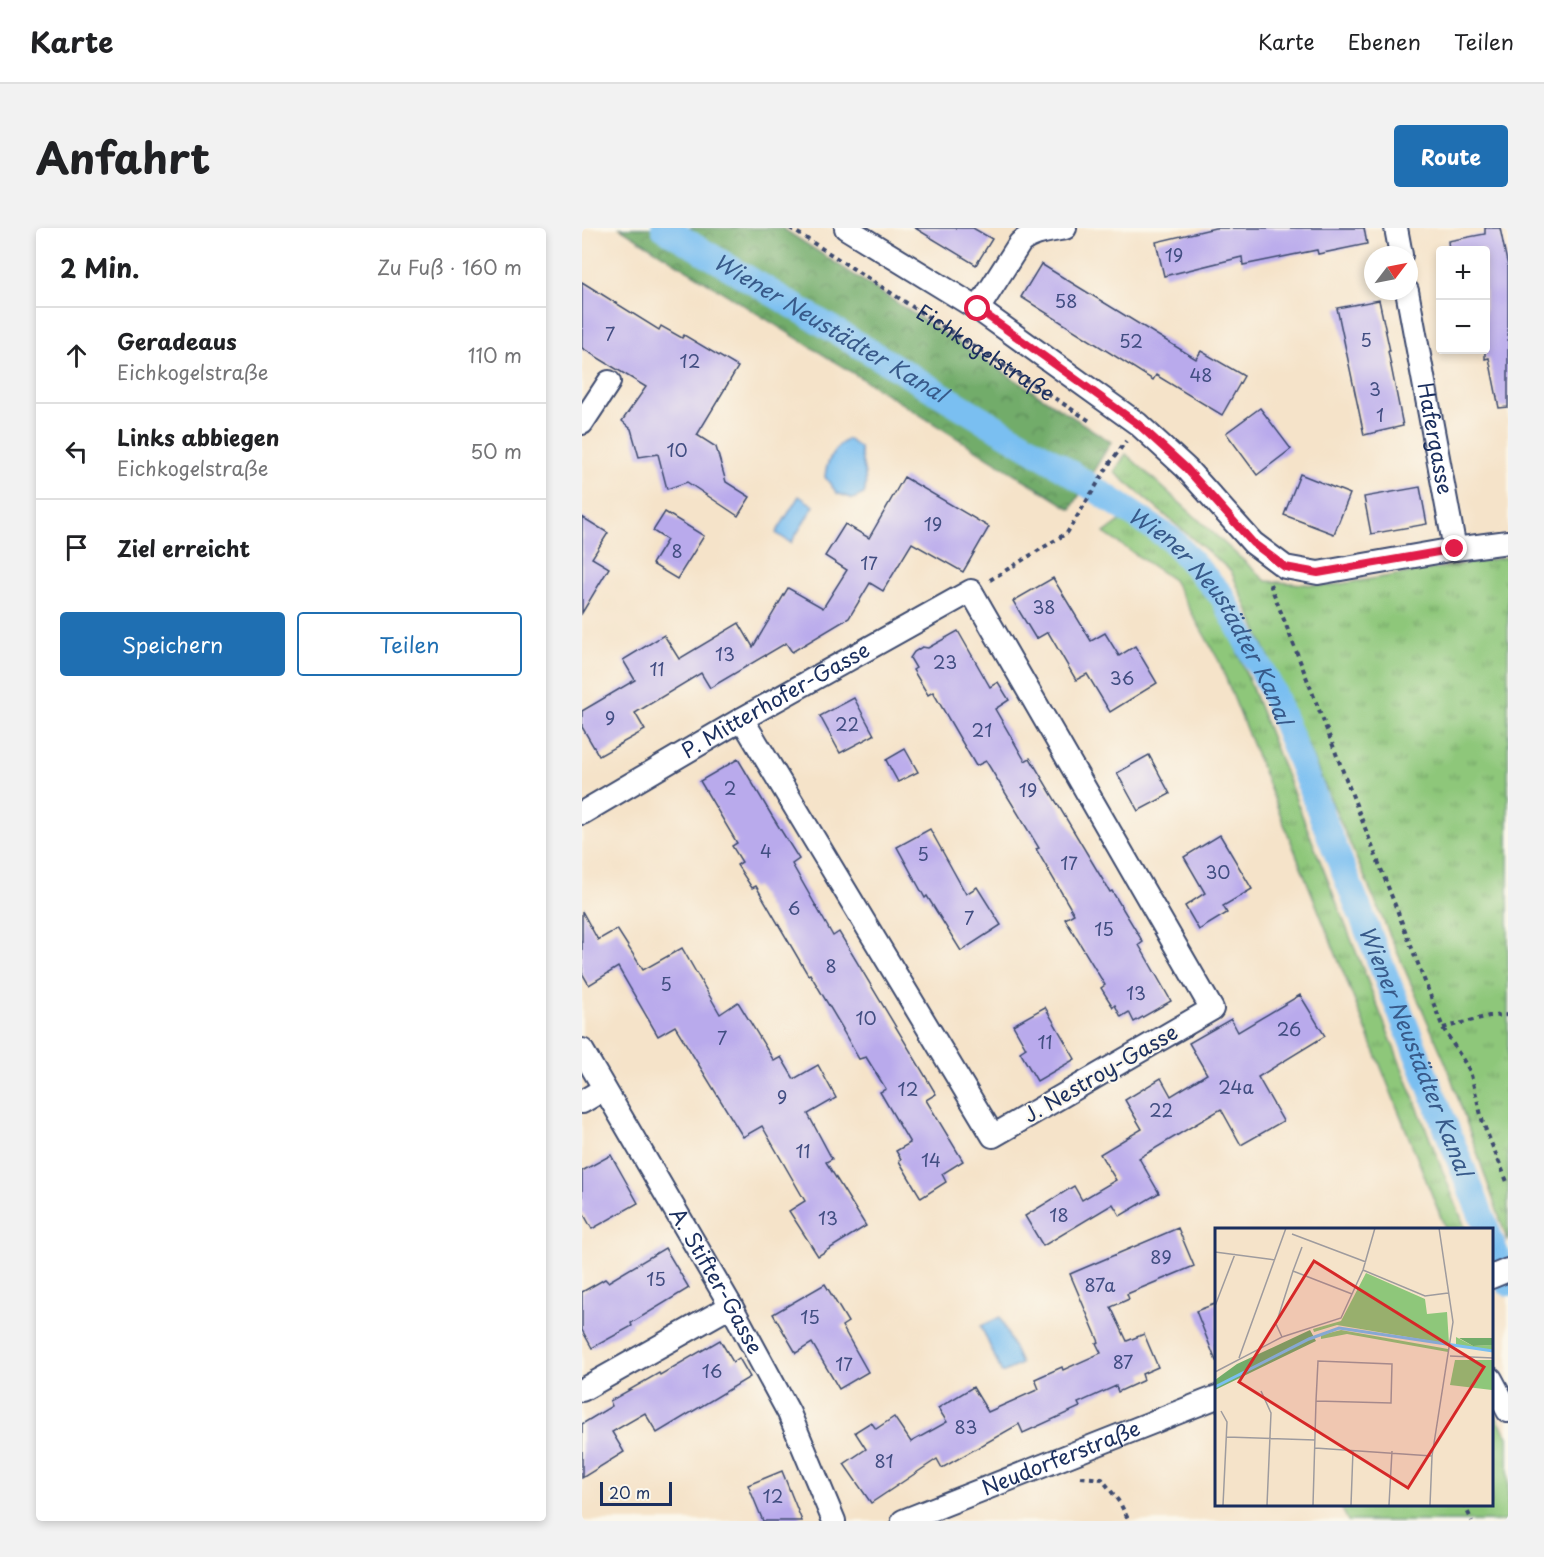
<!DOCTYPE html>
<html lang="de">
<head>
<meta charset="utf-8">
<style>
	body { margin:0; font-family:"Playpen Sans",sans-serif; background:#f2f2f2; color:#202124 }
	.controls { position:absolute; right:18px; top:18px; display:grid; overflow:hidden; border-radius:6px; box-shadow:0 3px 9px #0003 }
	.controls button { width:54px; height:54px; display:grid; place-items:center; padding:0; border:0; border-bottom:2px solid #e0e0e0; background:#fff; color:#202124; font:30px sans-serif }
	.compass { position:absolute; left:782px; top:18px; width:54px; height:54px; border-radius:50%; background:#fff; box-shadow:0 3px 9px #0003; rotate:58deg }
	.scale { position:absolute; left:18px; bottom:15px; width:72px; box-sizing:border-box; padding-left:6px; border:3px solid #1b2f5e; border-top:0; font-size:16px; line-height:21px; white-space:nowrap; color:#1b2f5e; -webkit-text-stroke:4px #fbf7ec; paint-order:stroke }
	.stop { position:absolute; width:18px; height:18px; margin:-14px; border:4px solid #e11d48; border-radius:50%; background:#fff }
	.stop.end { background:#e11d48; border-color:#fff; box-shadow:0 2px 6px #0008 }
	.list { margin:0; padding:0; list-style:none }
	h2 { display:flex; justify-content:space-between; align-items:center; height:78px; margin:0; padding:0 24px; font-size:26px }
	h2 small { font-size:20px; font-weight:400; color:#757577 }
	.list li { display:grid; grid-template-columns:39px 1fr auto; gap:18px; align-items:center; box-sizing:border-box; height:96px; padding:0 24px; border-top:2px solid #e0e0e0 }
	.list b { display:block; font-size:22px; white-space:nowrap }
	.list p { margin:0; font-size:20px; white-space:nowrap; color:#757577 }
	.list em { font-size:20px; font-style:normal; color:#757577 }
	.actions { display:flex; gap:12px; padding:18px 24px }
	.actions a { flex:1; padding:14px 0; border:2px solid #1f6fb2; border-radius:6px; text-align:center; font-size:21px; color:#1f6fb2 }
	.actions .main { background:#1f6fb2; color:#fff }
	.icon { flex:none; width:33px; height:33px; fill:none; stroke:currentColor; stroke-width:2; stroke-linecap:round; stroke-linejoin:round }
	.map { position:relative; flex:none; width:926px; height:1293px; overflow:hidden; border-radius:6px }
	header { display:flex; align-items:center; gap:36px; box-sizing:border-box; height:84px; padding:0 30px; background:#fff; border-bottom:2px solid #e0e0e0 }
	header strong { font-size:28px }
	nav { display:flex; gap:33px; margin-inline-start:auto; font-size:21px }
	.intro { display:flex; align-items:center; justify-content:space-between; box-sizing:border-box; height:144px; padding:0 36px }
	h1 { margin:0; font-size:42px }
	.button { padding:15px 27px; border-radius:6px; background:#1f6fb2; color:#fff; font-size:21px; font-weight:700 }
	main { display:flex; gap:36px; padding:0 36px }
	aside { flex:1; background:#fff; border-radius:6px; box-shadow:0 3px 9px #0003 }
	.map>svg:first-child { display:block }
	.grass { fill:url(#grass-tufts); stroke:#547b6c; stroke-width:1.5 }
	.forest { fill:url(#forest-crowns); stroke:#466e64; stroke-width:1.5 }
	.garden { fill:#8ec77a; stroke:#547b6c; stroke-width:1.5 }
	.water { fill:#7abff1; stroke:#4a77a8; stroke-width:1.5 }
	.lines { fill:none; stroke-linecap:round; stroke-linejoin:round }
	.canal { stroke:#7abff1; stroke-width:26 }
	.building { fill:#b9aaec }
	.street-casing { stroke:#3c4a6e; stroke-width:26 }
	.path { stroke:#3c4a6e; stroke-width:4; stroke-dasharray:4.5 4.5; stroke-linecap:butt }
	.street { stroke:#fff; stroke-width:22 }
	.route { stroke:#e11d48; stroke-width:8 }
	.labels { text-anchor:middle; stroke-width:4.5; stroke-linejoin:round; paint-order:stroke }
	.number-label { font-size:18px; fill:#424e82 }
	.street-label { font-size:21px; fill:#1b2f5e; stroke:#fbf7ec }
	.water-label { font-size:22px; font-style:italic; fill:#385a8a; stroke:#fbf7ec }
	.inset-river { fill:none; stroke:#7abff1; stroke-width:3 }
	.inset-road { fill:none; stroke:#9e9b9e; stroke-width:1.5 }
	.view { fill:#d62828; fill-opacity:0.15; stroke:#d62828; stroke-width:3 }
	.inset-edge { fill:none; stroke:#1b2f5e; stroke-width:3 }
</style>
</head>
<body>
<header>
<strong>Karte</strong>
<nav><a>Karte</a><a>Ebenen</a><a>Teilen</a></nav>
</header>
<div class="intro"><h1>Anfahrt</h1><a class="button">Route</a></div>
<main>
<aside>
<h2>2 Min.<small>Zu Fuß · 160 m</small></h2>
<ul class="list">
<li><svg class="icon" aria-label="ahead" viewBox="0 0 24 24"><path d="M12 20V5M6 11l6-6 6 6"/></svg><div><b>Geradeaus</b><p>Eichkogelstraße</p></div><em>110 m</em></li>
<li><svg class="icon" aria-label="left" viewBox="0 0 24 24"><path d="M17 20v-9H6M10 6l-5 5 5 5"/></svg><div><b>Links abbiegen</b><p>Eichkogelstraße</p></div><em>50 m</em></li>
<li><svg class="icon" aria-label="arrive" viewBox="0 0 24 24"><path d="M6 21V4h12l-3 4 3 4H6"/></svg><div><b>Ziel erreicht</b></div></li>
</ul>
<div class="actions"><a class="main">Speichern</a><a>Teilen</a></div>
</aside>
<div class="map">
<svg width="926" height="1293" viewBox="0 0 926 1293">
	<defs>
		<pattern id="grass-tufts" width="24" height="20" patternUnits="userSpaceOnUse" patternTransform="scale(1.5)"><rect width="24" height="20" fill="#8ec77a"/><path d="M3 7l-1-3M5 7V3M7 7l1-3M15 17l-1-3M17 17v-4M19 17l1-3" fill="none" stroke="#73a267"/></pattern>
		<pattern id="forest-crowns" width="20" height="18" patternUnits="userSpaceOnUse" patternTransform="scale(1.5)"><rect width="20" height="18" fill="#72ac6a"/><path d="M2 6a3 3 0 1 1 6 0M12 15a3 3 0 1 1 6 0" fill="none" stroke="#5d8c5a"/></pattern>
	</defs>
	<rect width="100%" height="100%" fill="#fbf7ec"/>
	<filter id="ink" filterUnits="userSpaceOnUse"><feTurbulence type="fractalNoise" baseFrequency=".0167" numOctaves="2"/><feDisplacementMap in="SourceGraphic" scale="12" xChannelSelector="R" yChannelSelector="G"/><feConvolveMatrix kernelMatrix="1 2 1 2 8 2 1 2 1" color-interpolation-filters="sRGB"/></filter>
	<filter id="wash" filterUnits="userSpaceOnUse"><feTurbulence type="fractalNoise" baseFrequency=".008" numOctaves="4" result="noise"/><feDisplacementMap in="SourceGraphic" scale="24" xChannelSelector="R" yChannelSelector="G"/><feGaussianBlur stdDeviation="1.35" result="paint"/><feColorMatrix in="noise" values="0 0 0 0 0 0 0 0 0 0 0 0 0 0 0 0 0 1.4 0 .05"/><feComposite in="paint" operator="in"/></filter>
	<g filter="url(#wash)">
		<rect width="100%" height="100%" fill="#f5e3c9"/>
		<!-- grass -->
		<g class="grass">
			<path d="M544 226 684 353 746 358 926 329V1014L865 838 649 343 532 244Z"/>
			<path d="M541 291 589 326 639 382 884 1002H864L637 433 591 352 522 305Z"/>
		</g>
		<!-- forest -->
		<path class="forest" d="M38 0H200L529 214 489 281Z"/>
		<!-- garden -->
		<path class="garden" d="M910 1182 926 1209V1293H766L758 1277 909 1276Z"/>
		<!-- water -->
		<g class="water">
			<path d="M266 211 278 220C279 235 287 251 282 266L271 271 255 265 243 249C244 234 253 218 266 211Z"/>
			<path d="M217 268 232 278 209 315 194 305Z"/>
			<path d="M418 1089 439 1136 420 1145 399 1098Z"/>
		</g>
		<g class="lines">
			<!-- canal -->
			<g class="canal">
				<path id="s1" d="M82 0 478 238 590 312 640 368 688 458 905 1002"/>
				<path d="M909 1014 926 1055"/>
			</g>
		</g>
		<g id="blocks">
			<!-- building -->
			<g class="building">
				<path d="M333 0H391L410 11 394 37Z"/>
				<path d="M633 0H782L785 16 736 26 735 22 661 37 660 29 582 48 574 14Z"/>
				<path d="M903 0H918L926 39V179L917 180 907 130 903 131V22H867L866 13 903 6Z"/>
				<path d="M459 36 614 131 619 123 662 148 640 187 574 147 571 152 439 69Z"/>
				<path d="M0 54 77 102 79 98 100 110 102 107 156 139 115 207 134 219 144 254 168 269 156 288 105 254 85 261 76 226 57 229 49 201 40 193 64 159 0 120Z"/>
				<path d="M797 72 808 123H806L821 198 782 207 755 80Z"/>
				<path d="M678 180 709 221 675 247 644 205Z"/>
				<path d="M718 246 768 266 752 306 702 287Z"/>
				<path d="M322 249 407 299 381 344 330 315 301 363 288 355 267 390 210 424 204 415 128 460 119 445 53 485 63 502 17 528 0 499V483L53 452 41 432 82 407 97 431 157 395 171 419 206 360 241 380 265 342 243 328 263 296 287 310Z"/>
				<path d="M838 259 845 296 789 306 782 269Z"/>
				<path d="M83 284 122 308 95 351 70 336 85 312 71 303Z"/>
				<path d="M0 289 26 305 10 330 27 340 0 385Z"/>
				<path d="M471 350 509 413 523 405 537 428 553 418 575 455 528 484 505 446 494 452 466 404 454 411 431 373Z"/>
				<path d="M376 403 408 459 416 454 427 472 413 481 443 533 448 530 528 664 530 663 561 714 557 717 589 773 552 794 547 784 539 789 533 777 531 779 519 760 523 757 483 691 492 686 454 621 457 620 404 533 394 538 351 464 346 467 331 442 334 440 328 430 332 424 340 419 346 420Z"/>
				<path d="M272 470 292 507 258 525 238 488Z"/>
				<path d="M323 521 336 544 316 554 304 532Z"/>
				<path d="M567 527 588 566 556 583 535 545Z"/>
				<path d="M156 531 190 588 217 631 210 636 251 708 257 704 354 866 344 872 381 933 360 946 364 954 339 970 317 933 319 931 314 923 328 915 298 864 304 861 284 829 277 831 260 801H261L228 746 226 747 174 658 170 660 155 637 160 634 150 618 155 615 118 553Z"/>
				<path d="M348 601 384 666 395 659 419 697 379 723 345 668 343 670 315 619Z"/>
				<path d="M638 607 670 661 641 678 645 685 617 702 603 678 623 665 602 629Z"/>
				<path d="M0 683 16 712 35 701 61 742 100 720 138 786 156 774 192 833 199 829 212 851 236 837 254 870 226 886 250 931 244 934 284 998 236 1028 207 983 223 973 180 898 161 909 93 798 76 808 36 739 7 757 0 745Z"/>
				<path d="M718 767 743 808 676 849 701 893 659 917 639 881 557 930 577 965 538 988 531 976 461 1018 443 988 492 958 500 972 534 952 518 926 560 901 543 872 579 850 589 868 625 846 607 815 649 791 656 804Z"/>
				<path d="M463 779 493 831 455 853 438 824 444 820 431 797Z"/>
				<path d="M29 927 56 975 10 1001 0 983V943Z"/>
				<path d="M596 1000 612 1038 545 1066 547 1071 529 1079 545 1113 562 1106 576 1139 560 1146 562 1152 536 1164 534 1158 496 1175 498 1179 441 1205 437 1196 360 1240 355 1231 289 1275 262 1236 284 1221 273 1204 289 1194 294 1201 312 1189 329 1214 365 1194 356 1180 391 1159 406 1184 457 1161 453 1151 480 1139 481 1142 519 1125 514 1115 517 1114 488 1046Z"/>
				<path d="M83 1020 107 1060 49 1095 50 1098 10 1120 0 1102V1064L23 1051 26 1054Z"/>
				<path d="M243 1056 266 1094 260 1098 286 1144 257 1161 230 1115 214 1125 191 1086Z"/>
				<path d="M635 1075V1133H634L614 1083Z"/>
				<path d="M138 1112 151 1134 157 1130 168 1149 75 1205 63 1185 30 1204 42 1224 0 1250V1196L30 1178 28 1173 77 1145 78 1147Z"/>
				<path d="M200 1243 220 1293H181L166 1257Z"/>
			</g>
		</g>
	</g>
	<g filter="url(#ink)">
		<use href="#blocks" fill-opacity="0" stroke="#3c4a6e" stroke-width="1.5"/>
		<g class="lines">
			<defs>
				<g id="street">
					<path d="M264 0 396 81 556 196 604 240 671 315 703 339 736 345 873 321 926 314"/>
					<path d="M814 0 819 27"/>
					<path id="s3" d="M825 63 873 321"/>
					<path d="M396 81 438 15C450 4 468 3 483 0"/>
					<path d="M0 195 27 154"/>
					<path id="s4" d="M0 585 160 491 389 363 630 781 411 908 160 491"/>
					<path id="s5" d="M0 822 149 1078 207 1185 252 1293"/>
					<path d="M0 874 22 861"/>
					<path d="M909 1049 926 1042"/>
					<path d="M909 1151 926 1183"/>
					<path d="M0 1162 149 1078"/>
					<path id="s6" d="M321 1293 635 1169"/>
				</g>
			</defs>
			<!-- street casing -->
			<use href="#street" class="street-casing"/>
			<!-- path -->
			<g class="path">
				<path id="s2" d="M208 0 508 193"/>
				<path d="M408 352 485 305 528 235 544 213"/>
				<path d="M688 356 861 800 888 843 901 895 926 956"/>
				<path d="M861 800 907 788 926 787"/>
				<path d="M499 1249 520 1251 538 1275 547 1293"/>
				<path d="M882 1276 890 1293"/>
			</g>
			<!-- street -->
			<use href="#street" class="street"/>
		</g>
	</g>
	<g class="lines" filter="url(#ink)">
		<!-- route -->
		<path class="route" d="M396 81 556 196 604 240 671 315 703 339 736 345 873 321"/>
	</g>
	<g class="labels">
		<!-- number labels -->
		<g class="number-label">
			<text x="592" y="34">19</text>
			<text x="484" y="80">58</text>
			<text x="28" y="113">7</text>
			<text x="784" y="119">5</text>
			<text x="549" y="120">52</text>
			<text x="108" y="140">12</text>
			<text x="619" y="154">48</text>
			<text x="793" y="168">3</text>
			<text x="798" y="194">1</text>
			<text x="95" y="229">10</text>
			<text x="351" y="303">19</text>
			<text x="95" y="330">8</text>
			<text x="287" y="342">17</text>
			<text x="462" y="386">38</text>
			<text x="143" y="433">13</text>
			<text x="363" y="441">23</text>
			<text x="75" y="448">11</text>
			<text x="540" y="457">36</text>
			<text x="28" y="497">9</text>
			<text x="265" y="503">22</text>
			<text x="400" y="509">21</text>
			<text x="148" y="567">2</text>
			<text x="446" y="569">19</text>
			<text x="184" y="630">4</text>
			<text x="341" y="633">5</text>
			<text x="487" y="642">17</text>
			<text x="636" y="651">30</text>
			<text x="212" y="687">6</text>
			<text x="387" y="697">7</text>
			<text x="522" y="708">15</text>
			<text x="249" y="745">8</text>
			<text x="84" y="763">5</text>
			<text x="554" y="772">13</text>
			<text x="284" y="797">10</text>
			<text x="707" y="808">26</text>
			<text x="140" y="817">7</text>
			<text x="463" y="821">11</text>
			<text x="654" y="866">24a</text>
			<text x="326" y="868">12</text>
			<text x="200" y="876">9</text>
			<text x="579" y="889">22</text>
			<text x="221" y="930">11</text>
			<text x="349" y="939">14</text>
			<text x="477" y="994">18</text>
			<text x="246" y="997">13</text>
			<text x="579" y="1036">89</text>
			<text x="74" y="1058">15</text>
			<text x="518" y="1064">87a</text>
			<text x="228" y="1096">15</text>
			<text x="541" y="1141">87</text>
			<text x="262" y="1143">17</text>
			<text x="130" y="1150">16</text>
			<text x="384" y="1206">83</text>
			<text x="302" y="1240">81</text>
			<text x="191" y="1275">12</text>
		</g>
		<!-- street labels -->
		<g class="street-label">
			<text dy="7" stroke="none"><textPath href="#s2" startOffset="232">Eichkogelstraße</textPath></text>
			<text dy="7" stroke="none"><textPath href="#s3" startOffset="150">Hafergasse</textPath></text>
			<text dy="7" stroke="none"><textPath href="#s4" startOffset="224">P. Mitterhofer-Gasse</textPath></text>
			<text transform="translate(519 846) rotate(-30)" y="7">J. Nestroy-Gasse</text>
			<text dy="7" stroke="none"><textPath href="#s5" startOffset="267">A. Stifter-Gasse</textPath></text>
			<text dy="7" stroke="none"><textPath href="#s6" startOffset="170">Neudorferstraße</textPath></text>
		</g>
		<!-- water labels -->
		<g class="water-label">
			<text dy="8" stroke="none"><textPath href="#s1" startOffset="194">Wiener Neustädter Kanal</textPath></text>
			<text dy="8" stroke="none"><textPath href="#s1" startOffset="680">Wiener Neustädter Kanal</textPath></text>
			<text dy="8" stroke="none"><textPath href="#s1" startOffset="1166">Wiener Neustädter Kanal</textPath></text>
		</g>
	</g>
	<!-- overview -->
	<g transform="translate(633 1000)">
		<rect width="278" height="278" fill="#f5e3c9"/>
		<path d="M151 45 210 71 212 86 232 84 234 116 122 97 99 104 98 101 126 93ZM126 102 233 121V124L132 106 106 111V107ZM241 109 258 118 277 117V122L241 117Z" fill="#8ec77a"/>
		<path d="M95 102 101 113 0 162V152L22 136ZM244 110H277V117L258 118Z" fill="#72ac6a"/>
		<path d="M240 132H277V162L235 157Z" fill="#8ec77a"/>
		<path class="inset-river" d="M0 159 94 111 124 100 278 123"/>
		<path class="inset-road" d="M77 6 151 34M0 24 60 32M148 42 210 68 233 65M78 43 87 19M0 78 20 26M67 109 61 96 78 43 137 66M235 128 278 130M24 130 71 0M0 144 67 109 126 90 148 42 160 0M46 163 56 185 52 277M6 183 12 194 8 277M12 209 100 212M100 220 217 228M98 277 101 173 103 133 177 136 176 175 101 173M136 277 138 222M174 277 177 223M215 277 217 228 238 94 224 0"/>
		<path class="view" d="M99 33 269 139 193 260 24 154Z"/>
		<rect width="278" height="278" class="inset-edge"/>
	</g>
</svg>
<div class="controls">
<button>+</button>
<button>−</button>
</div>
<svg class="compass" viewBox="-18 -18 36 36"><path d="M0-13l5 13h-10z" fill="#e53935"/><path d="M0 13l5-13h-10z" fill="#757577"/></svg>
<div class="scale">20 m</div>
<div class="stop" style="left:396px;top:81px"></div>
<div class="stop end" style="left:873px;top:321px"></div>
</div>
</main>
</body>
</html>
